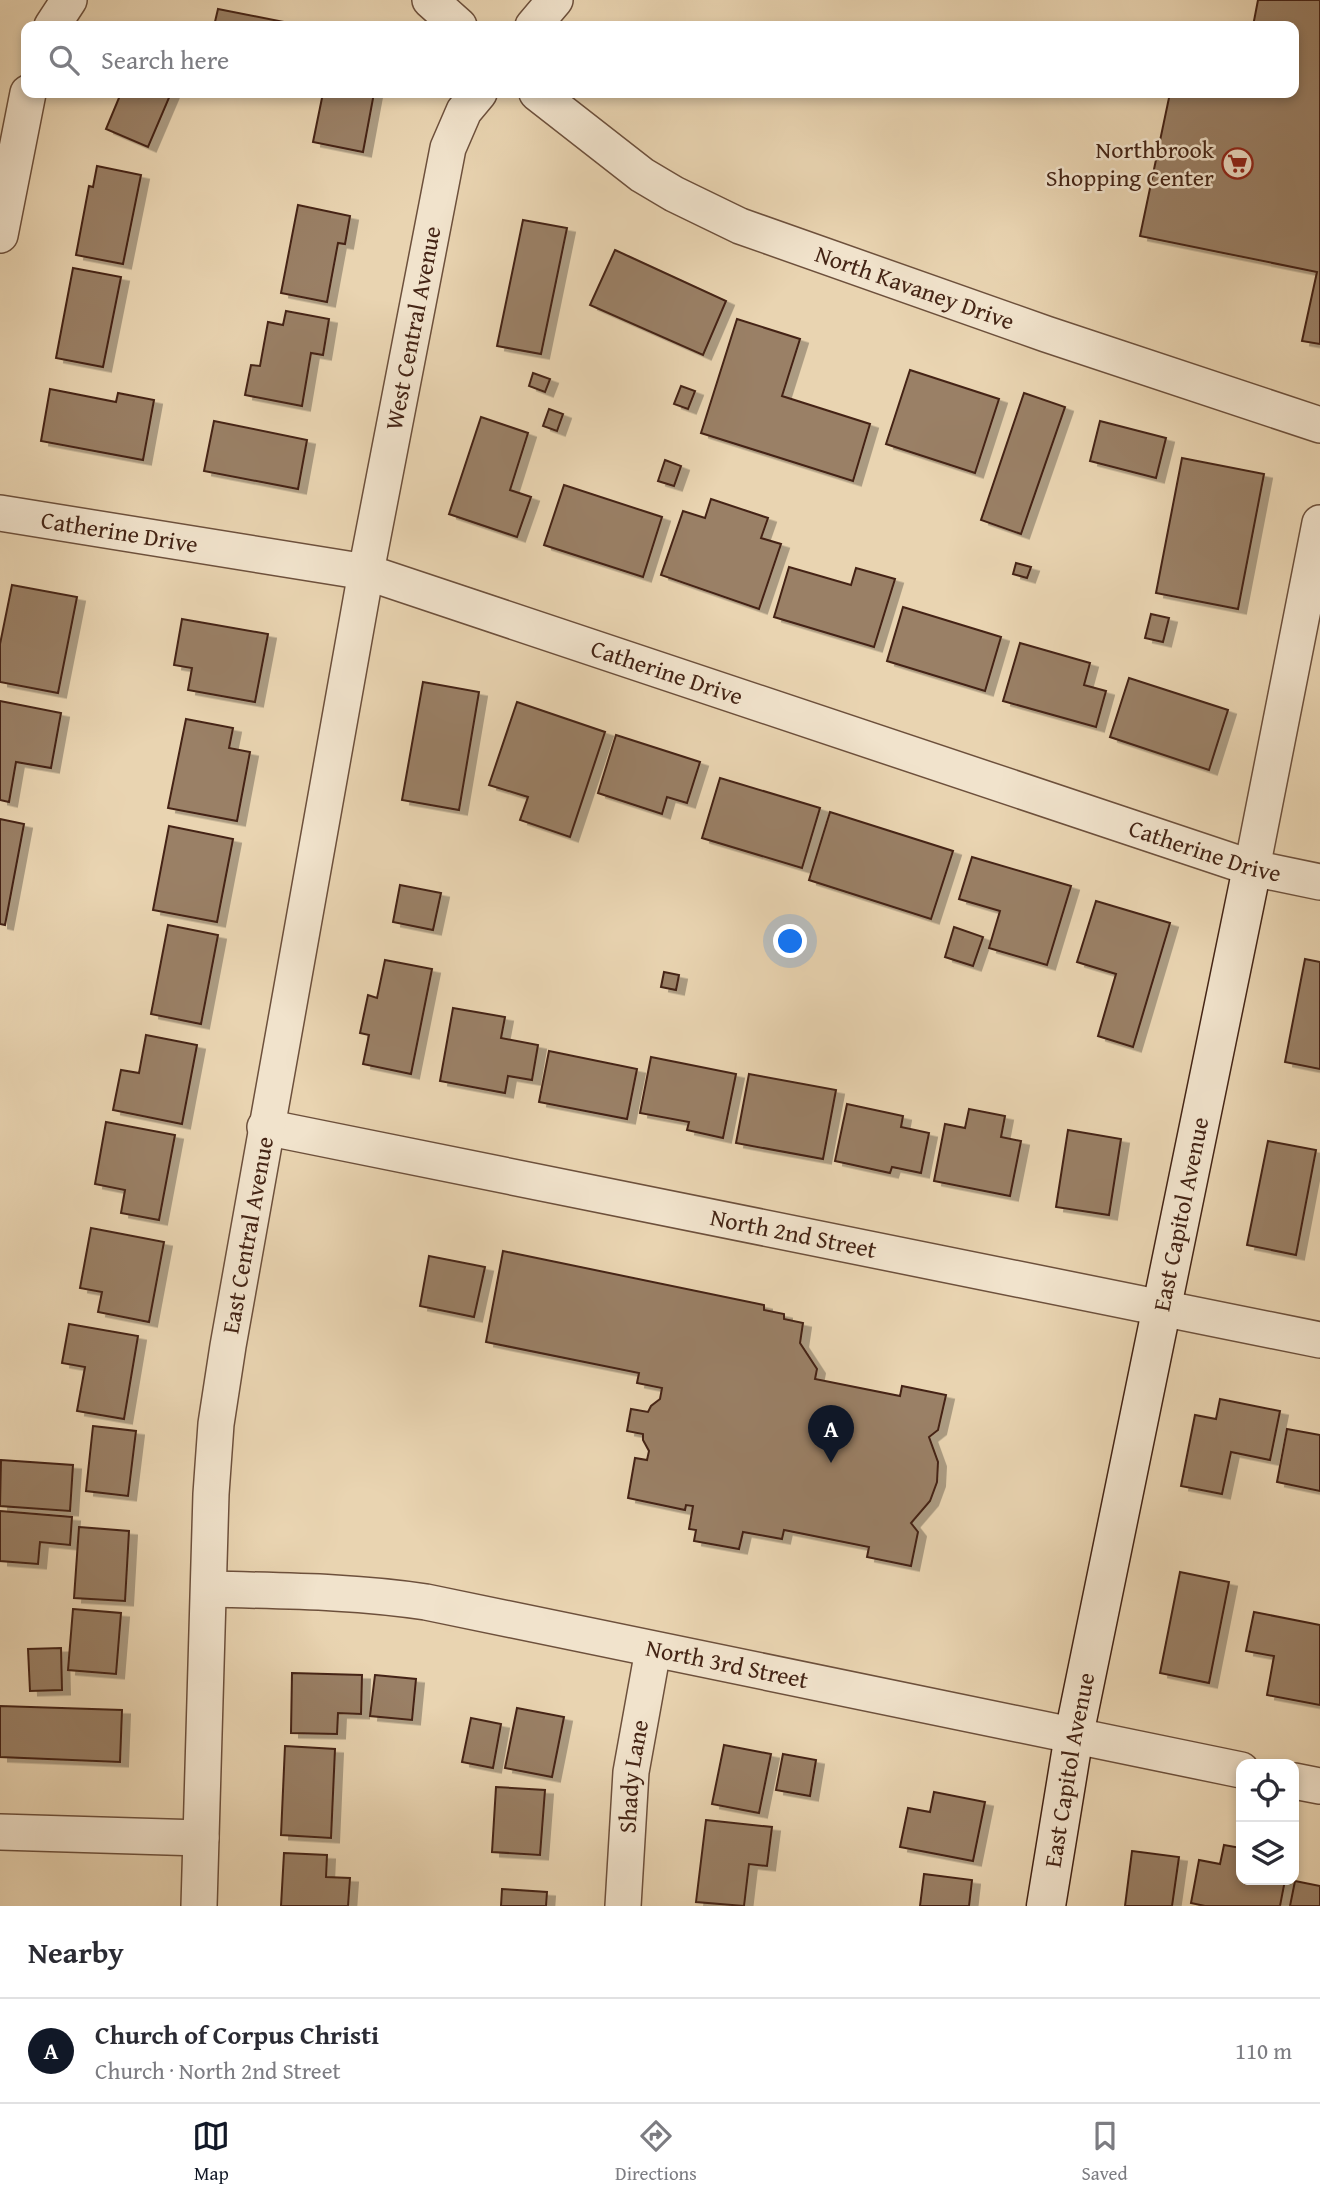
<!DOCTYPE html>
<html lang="en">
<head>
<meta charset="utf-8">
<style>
	body { margin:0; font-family:"Gentium Book Plus",serif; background:#f7f7f7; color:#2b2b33 }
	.controls { position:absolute; right:21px; bottom:21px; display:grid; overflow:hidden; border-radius:14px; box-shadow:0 4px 10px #0003 }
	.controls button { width:63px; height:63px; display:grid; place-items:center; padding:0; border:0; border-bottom:2px solid #e1e1e2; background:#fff; color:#2b2b33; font:35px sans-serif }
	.you { position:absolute; left:791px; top:942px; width:24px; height:24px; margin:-18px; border:5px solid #fff; border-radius:50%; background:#1a73e8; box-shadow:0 0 0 10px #1a73e833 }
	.badge { display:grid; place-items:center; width:46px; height:46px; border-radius:50%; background:#111827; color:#fff; font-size:23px; font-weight:700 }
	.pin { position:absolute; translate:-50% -58px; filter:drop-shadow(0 2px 4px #0008) }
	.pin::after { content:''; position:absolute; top:37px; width:24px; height:21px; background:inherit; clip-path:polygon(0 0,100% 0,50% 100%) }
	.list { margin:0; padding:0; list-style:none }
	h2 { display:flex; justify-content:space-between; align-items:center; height:91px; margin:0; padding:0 28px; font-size:30px }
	h2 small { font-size:23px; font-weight:400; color:#7c7c81 }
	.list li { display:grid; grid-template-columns:46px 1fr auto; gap:21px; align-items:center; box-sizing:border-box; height:105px; padding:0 28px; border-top:2px solid #e1e1e2 }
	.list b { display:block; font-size:26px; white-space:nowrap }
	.list p { margin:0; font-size:23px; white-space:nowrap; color:#7c7c81 }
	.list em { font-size:23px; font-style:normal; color:#7c7c81 }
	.icon { flex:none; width:38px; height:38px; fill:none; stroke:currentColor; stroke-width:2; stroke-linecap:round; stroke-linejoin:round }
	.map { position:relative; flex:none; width:1320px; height:1906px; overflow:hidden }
	.search { position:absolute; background:#fff; box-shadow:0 4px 10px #0003; left:21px; right:21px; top:21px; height:77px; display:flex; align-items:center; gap:18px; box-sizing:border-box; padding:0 24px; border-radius:14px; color:#7c7c81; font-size:26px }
	.sheet { height:196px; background:#fff }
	nav { display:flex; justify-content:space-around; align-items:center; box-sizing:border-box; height:98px; border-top:2px solid #e1e1e2; background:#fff; font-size:19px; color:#7c7c81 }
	nav a { display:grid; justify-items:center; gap:4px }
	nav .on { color:#111827 }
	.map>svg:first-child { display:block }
	.building { fill:#9a8066; stroke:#442415; stroke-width:2; filter:url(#shadow) }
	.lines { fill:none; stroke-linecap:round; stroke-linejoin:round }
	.street-casing { stroke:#6d503c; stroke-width:38 }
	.secondary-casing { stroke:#442415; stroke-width:41 }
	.street { stroke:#f1e3cc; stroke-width:35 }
	.secondary { stroke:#f1e3cc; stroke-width:38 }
	.labels { text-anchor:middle; stroke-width:5; stroke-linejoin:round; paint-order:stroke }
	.poi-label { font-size:24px; fill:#442415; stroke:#f1e3cc; text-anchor:end }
	.street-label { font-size:24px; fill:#442415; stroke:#f1e3cc }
</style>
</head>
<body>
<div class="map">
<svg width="1320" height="1906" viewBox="0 0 1320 1906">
	<defs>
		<filter id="shadow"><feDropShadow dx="8" dy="4.5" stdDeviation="0" flood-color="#0004"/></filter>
	</defs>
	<rect width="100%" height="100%" fill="#e9d4b1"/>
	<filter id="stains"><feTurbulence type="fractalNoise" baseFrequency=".00286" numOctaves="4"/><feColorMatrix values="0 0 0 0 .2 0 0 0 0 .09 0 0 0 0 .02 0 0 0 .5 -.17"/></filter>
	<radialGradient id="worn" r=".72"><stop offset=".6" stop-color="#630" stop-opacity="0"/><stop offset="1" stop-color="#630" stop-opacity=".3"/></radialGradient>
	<!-- building -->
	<g class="building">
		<path d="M1258 0H1320V344L1302 341 1317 272 1140 236 1170 93H1294V26H1253Z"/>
		<path d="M218 9 304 26H214Z"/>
		<path d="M121 93H171L148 147 106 129Z"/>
		<path d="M323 93H374L363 152 313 142Z"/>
		<path d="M97 166 141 175 123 264 76 255 89 186 93 187Z"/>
		<path d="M298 205 350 216 345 244 338 243 327 302 281 293Z"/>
		<path d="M523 220 567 228 541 354 497 346Z"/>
		<path d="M615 250 726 301 703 355 590 305Z"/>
		<path d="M73 268 121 277 103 367 56 358Z"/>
		<path d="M286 311 329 319 323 355 311 353 302 406 245 395 251 365 260 366 268 322 283 325Z"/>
		<path d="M737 319 800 339 782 396 870 424 853 481 701 433Z"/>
		<path d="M910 370 999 399 975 473 886 444Z"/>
		<path d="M533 373 550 379 545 392 529 386Z"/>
		<path d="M681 386 695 391 688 409 674 404Z"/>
		<path d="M50 389 116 402 118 393 154 400 143 460 41 441Z"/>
		<path d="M1024 393 1065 407 1021 534 981 520Z"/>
		<path d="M549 409 563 414 557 431 543 426Z"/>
		<path d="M481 417 528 433 510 490 531 497 517 537 449 514Z"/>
		<path d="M214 421 307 440 298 489 204 471Z"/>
		<path d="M1100 421 1166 438 1156 478 1090 461Z"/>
		<path d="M1182 458 1264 474 1238 609 1156 593Z"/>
		<path d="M665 460 681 466 674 486 658 481Z"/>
		<path d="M564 485 662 517 643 577 544 545Z"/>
		<path d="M711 499 768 518 761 538 781 544 759 609 661 575 683 511 705 518Z"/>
		<path d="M1016 563 1031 567 1027 578 1013 574Z"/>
		<path d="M789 567 851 585 856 568 895 579 874 647 774 617Z"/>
		<path d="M12 585 77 597 58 693 0 682V644Z"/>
		<path d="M903 607 1001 637 985 691 887 661Z"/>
		<path d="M1151 614 1169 618 1163 642 1145 638Z"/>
		<path d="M182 619 268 634 255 702 188 690 192 668 174 665Z"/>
		<path d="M1020 643 1090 663 1084 685 1106 691 1096 727 1003 701Z"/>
		<path d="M1129 678 1228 710 1209 770 1110 737Z"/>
		<path d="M423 682 479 692 459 810 402 800Z"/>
		<path d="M0 701 61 713 51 768 16 762 9 802 0 800Z"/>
		<path d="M517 702 605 732 570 837 520 820 528 797 489 785Z"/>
		<path d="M186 719 233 728 229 748 250 752 237 821 168 808Z"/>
		<path d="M616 735 700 762 687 803 667 797 662 814 598 793Z"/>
		<path d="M720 778 820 808 802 868 702 838Z"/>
		<path d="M830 812 953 851 931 919 809 880Z"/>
		<path d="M0 819 24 824 5 925 0 924Z"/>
		<path d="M169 826 233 839 217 922 153 910Z"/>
		<path d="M972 857 1071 886 1047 965 989 948 1000 911 959 899Z"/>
		<path d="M400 885 441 893 433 930 393 922Z"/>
		<path d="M1096 901 1170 923 1133 1047 1098 1036 1116 974 1077 962Z"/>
		<path d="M168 925 218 935 201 1024 151 1014Z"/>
		<path d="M954 927 983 937 973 966 945 957Z"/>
		<path d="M1305 959 1320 962V1069L1285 1062Z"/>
		<path d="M385 960 432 969 411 1074 363 1064 369 1035 360 1033 368 995 377 998Z"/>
		<path d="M664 972 679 975 676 990 661 987Z"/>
		<path d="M453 1008 505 1017 501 1038 538 1045 532 1080 508 1076 505 1093 440 1081Z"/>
		<path d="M146 1035 197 1045 182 1124 113 1110 121 1070 139 1073Z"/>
		<path d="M549 1051 637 1069 627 1119 539 1102Z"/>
		<path d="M651 1057 736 1074 723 1138 687 1130 689 1122 640 1113Z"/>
		<path d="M749 1074 836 1090 823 1159 736 1143Z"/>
		<path d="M847 1104 903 1116 901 1127 929 1133 921 1173 892 1167 890 1173 835 1161Z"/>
		<path d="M969 1109 1005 1116 1001 1137 1021 1141 1010 1196 934 1181 945 1124 965 1128Z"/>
		<path d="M106 1122 175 1135 159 1220 121 1213 125 1190 95 1184Z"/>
		<path d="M1068 1130 1121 1139 1109 1215 1056 1207Z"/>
		<path d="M1268 1141 1316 1150 1296 1255 1247 1245Z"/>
		<path d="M91 1228 164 1242 149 1322 98 1312 102 1292 80 1288Z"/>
		<path d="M503 1251 764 1305V1310L784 1314V1319L803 1323 800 1343 817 1369 815 1379 900 1396 902 1386 946 1395 938 1430 929 1437 938 1462 937 1482 930 1501 911 1523 918 1532 911 1566 867 1557 869 1547 784 1530 782 1539 743 1532 739 1549 694 1541 696 1530 689 1529 693 1506 686 1505 685 1510 628 1498 635 1458 647 1460 649 1451 643 1440V1434L627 1431 631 1409 648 1412 651 1406 660 1399 662 1388 637 1383 639 1373 486 1342Z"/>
		<path d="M429 1256 485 1267 474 1317 420 1306Z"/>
		<path d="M69 1324 138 1336 124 1419 77 1411 85 1367 62 1363Z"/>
		<path d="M1220 1399 1280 1411 1270 1460 1231 1452 1222 1494 1181 1486 1195 1415 1216 1419Z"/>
		<path d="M93 1426 136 1431 128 1496 86 1491Z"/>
		<path d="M1287 1429 1320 1435V1491L1277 1482Z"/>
		<path d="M1 1460 73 1465 70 1511 0 1506Z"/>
		<path d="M0 1511 72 1517 70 1545 40 1542 38 1564 0 1561Z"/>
		<path d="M79 1527 129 1531 125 1601 74 1598Z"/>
		<path d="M1180 1572 1229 1582 1209 1683 1160 1673Z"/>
		<path d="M73 1609 121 1613 116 1674 68 1670Z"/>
		<path d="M1254 1612 1320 1625V1705L1267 1695 1274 1656 1246 1651Z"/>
		<path d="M61 1648 62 1690 30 1691 28 1649Z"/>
		<path d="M292 1673 362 1675 361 1714 338 1713 337 1734 291 1733Z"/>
		<path d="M375 1675 416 1679 412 1720 370 1716Z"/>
		<path d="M0 1706 122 1710 120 1762 0 1757Z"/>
		<path d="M517 1708 564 1717 552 1777 505 1768Z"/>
		<path d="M471 1718 501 1724 493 1768 462 1762Z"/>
		<path d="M724 1745 771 1754 759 1813 712 1804Z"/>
		<path d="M285 1746 335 1749 331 1838 281 1835Z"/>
		<path d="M783 1754 816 1760 810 1796 776 1790Z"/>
		<path d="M496 1787 545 1790 540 1855 492 1852Z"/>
		<path d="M934 1792 985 1802 973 1861 900 1847 908 1808 930 1812Z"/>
		<path d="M706 1820 772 1827 767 1866 749 1864 744 1906 696 1902Z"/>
		<path d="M1224 1845 1241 1848V1880H1285L1280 1906H1205L1191 1903 1199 1860 1220 1864Z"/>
		<path d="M1132 1851 1179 1857 1172 1906H1125Z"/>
		<path d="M284 1853 327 1855 326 1877 350 1878 348 1906H281Z"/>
		<path d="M924 1874 972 1880 969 1906H920Z"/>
		<path d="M1295 1881 1320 1886V1906H1290Z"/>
		<path d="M502 1889 547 1892 546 1906H501Z"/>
	</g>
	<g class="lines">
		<defs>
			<g id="street">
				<path d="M430 0 459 26"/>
				<path d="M52 26 69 0"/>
				<path d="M533 26 555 0"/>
				<path id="s1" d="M537 93 642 175 674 194 740 226 1046 334 1320 425"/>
				<path d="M0 235 28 93"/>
				<path id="s2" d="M0 513 366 572 1252 868 1320 882"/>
				<path d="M1252 868 1320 523"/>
				<path id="s3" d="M265 1127 1320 1340"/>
				<path id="s4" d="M209 1589C282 1591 354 1591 426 1602L1241 1770"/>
				<path d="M1294 1781 1320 1786"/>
				<path d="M0 1832 201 1838"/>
				<path id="s5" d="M199 1906 211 1494 216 1424 228 1346 366 572 448 148 464 111 479 93"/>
				<path id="s6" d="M623 1906 631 1772 653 1650"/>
			</g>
			<g id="secondary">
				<path id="s7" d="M1046 1906 1074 1735 1252 868"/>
			</g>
		</defs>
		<!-- street casing -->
		<use href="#street" class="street-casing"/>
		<!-- secondary casing -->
		<use href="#secondary" class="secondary-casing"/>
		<!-- street -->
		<use href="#street" class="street"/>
		<!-- secondary -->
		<use href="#secondary" class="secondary"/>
	</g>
	<!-- icons -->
	<defs>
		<symbol id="supermarket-ring" viewBox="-11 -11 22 22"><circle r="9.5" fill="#f1e3cc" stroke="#8f2418" stroke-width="1.5"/><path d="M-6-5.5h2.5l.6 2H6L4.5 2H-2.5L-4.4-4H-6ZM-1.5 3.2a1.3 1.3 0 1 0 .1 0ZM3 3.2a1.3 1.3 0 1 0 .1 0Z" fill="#8f2418"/></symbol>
	</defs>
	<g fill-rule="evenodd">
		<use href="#supermarket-ring" x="1220" y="146" width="35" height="35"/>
	</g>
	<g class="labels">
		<!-- poi labels -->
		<g class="poi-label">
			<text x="1214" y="158">Northbrook<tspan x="1214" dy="28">Shopping Center</tspan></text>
		</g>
		<!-- street labels -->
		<g class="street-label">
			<text dy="8" stroke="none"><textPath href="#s1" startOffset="429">North Kavaney Drive</textPath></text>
			<text dy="8" stroke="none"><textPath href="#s5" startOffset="1596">West Central Avenue</textPath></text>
			<text dy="8" stroke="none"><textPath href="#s2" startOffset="121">Catherine Drive</textPath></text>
			<text dy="8" stroke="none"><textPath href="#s2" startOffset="688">Catherine Drive</textPath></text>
			<text dy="8" stroke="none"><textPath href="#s2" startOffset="1255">Catherine Drive</textPath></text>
			<text dy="8" stroke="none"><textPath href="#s7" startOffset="705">East Capitol Avenue</textPath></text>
			<text dy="8" stroke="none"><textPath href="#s3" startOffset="539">North 2nd Street</textPath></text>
			<text dy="8" stroke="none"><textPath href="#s5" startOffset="674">East Central Avenue</textPath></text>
			<text dy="8" stroke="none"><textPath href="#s4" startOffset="525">North 3rd Street</textPath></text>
			<text dy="8" stroke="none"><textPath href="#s7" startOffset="138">East Capitol Avenue</textPath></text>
			<text dy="8" stroke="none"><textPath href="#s6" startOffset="130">Shady Lane</textPath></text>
		</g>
	</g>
	<rect width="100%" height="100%" filter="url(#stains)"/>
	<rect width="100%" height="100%" fill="url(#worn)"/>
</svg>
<div class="controls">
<button><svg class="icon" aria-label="locate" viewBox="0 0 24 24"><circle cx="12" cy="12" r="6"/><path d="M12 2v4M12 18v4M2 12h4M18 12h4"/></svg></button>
<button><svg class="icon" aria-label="layers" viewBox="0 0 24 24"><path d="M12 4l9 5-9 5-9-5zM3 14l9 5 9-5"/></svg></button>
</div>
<div class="you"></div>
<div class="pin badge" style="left:831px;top:1463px">A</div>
<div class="search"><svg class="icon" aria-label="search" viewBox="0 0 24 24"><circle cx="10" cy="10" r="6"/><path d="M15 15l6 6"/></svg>Search here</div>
</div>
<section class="sheet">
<h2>Nearby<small></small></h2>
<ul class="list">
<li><span class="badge">A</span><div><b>Church of Corpus Christi</b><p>Church · North 2nd Street</p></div><em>110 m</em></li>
</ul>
</section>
<nav>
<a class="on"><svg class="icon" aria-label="map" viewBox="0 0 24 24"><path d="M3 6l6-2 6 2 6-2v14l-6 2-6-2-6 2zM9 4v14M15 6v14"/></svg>Map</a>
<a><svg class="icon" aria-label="directions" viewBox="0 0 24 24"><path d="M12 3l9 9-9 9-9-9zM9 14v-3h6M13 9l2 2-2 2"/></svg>Directions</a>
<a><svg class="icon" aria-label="saved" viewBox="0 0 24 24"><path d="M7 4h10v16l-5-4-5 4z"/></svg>Saved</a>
</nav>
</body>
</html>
